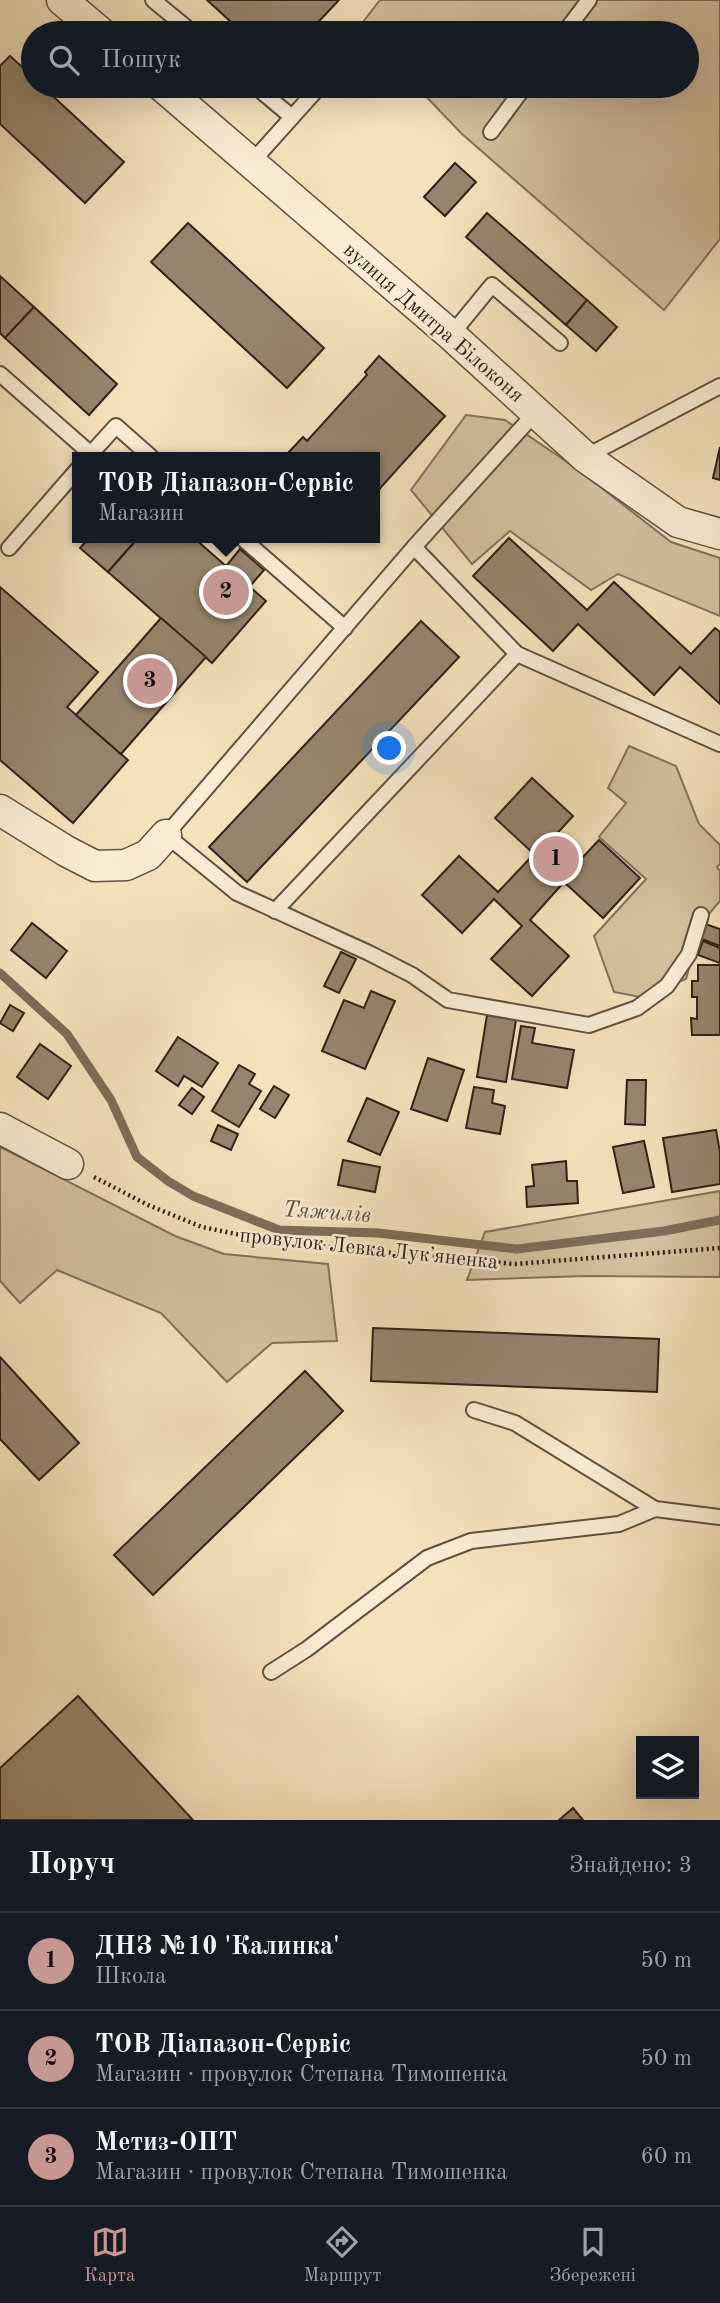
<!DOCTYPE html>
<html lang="uk">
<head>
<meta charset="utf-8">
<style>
	body { margin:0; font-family:"Old Standard TT",serif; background:#242831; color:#f1f3f6 }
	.controls { position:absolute; right:21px; bottom:21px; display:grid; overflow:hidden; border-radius:0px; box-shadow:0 7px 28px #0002 }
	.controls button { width:63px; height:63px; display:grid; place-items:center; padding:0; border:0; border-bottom:2px solid #363941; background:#171b24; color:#f1f3f6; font:35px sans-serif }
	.you { position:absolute; left:390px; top:749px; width:24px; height:24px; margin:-18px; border:5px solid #fff; border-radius:50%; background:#1a73e8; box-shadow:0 0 0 10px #1a73e833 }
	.badge { display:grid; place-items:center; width:46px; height:46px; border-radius:50%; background:#c59692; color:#111; font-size:23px; font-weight:700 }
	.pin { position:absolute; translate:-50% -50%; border:4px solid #fff; box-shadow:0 2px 7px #0006 }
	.popup { position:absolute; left:72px; top:452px; width:308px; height:91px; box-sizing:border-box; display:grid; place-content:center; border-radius:0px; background:#171b24; filter:drop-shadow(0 2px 5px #0005); font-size:23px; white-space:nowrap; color:#9ea1a6 }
	.popup b { font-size:26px; color:#f1f3f6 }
	.popup::after { content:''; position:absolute; left:50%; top:100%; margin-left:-14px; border:14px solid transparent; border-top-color:#171b24 }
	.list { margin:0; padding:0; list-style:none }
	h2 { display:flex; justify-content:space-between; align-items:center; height:91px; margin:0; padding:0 28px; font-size:30px }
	h2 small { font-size:23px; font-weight:400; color:#9ea1a6 }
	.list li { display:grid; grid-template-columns:46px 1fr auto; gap:21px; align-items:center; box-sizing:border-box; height:98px; padding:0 28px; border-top:2px solid #363941 }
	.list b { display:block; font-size:26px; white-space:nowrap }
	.list p { margin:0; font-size:23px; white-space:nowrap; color:#9ea1a6 }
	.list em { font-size:23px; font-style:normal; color:#9ea1a6 }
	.icon { flex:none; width:38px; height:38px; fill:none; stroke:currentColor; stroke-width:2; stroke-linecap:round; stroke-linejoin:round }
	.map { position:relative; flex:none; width:720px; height:1820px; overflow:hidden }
	.search { position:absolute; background:#171b24; box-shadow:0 7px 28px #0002; left:21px; right:21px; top:21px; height:77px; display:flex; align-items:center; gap:18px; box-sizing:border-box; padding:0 24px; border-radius:38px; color:#9ea1a6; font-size:26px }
	.sheet { height:385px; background:#171b24 }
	nav { display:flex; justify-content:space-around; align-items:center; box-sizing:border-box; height:98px; border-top:2px solid #363941; background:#171b24; font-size:19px; color:#9ea1a6 }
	nav a { display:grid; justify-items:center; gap:4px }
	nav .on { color:#c59692 }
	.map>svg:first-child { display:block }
	.green { fill:#d3c1a0; stroke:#82715d; stroke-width:2 }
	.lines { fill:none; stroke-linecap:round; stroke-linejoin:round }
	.stream { stroke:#7d6d5a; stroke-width:9 }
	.building { fill:#96856e; stroke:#30211a; stroke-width:2 }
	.service-casing { stroke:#615142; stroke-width:18 }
	.minor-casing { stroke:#615142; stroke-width:33 }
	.path { stroke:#30211a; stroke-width:4.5; stroke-dasharray:2 3.5; stroke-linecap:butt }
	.service { stroke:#f8ecd3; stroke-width:14 }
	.minor { stroke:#f8ecd3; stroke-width:30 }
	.labels { text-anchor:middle; stroke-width:5; stroke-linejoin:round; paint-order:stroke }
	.street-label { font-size:21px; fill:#30211a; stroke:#f8ecd3 }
	.water-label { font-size:23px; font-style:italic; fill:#5d4d3f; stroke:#f8ecd3 }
</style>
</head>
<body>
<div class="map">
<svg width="720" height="1820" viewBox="0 0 720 1820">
	<rect width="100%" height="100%" fill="#f4e2bc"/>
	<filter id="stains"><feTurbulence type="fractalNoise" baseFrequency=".00286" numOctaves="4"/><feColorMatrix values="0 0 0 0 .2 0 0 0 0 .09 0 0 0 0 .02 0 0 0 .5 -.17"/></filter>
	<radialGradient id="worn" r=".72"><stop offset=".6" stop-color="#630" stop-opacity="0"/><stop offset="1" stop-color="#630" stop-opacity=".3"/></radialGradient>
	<!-- green -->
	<g class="green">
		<path d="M380 0H720V239L664 310 462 134 416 86H687V33H366L360 26Z"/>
		<path d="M466 415 505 420 576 468 671 542 720 558V616L618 574 591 590 510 531 472 564 411 490Z"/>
		<path d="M629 746 676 766 699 824 720 845V864L717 867 720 871V901L702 922 686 979 640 997 614 992 594 936 646 879 599 837 626 803 608 788Z"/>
		<path d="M0 1147 175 1236 224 1254 328 1264 337 1341 272 1343 227 1382 161 1313 57 1270 20 1303 0 1281Z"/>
		<path d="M720 1191V1277L585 1276 467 1280 485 1232Z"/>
	</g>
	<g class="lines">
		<!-- stream -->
		<path class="stream" d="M0 973 67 1034 111 1100 137 1157 168 1181 193 1196 279 1230 378 1233 517 1249 664 1231 720 1220"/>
	</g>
	<!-- building -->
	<g class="building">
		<path d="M207 0H339L308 33H243Z"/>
		<path d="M10 56 33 77V86H42L124 162 85 203 0 124V66Z"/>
		<path d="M455 163 476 182 445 216 424 197Z"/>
		<path d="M487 213 587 300 566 325 466 237Z"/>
		<path d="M188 223 324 348 287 388 151 262Z"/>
		<path d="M0 276 34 307 5 338 0 333Z"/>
		<path d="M587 300 617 327 596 351 566 325Z"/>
		<path d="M34 307 117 384 89 415 5 338Z"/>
		<path d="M379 356 445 416 375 494V457H293L288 453 303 437 307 441 367 375 365 372Z"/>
		<path d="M720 447V480L713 478Z"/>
		<path d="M89 538H138L108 572 80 548Z"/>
		<path d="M138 538H194L266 601 212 663 108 572Z"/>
		<path d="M509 538 587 610 614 582 691 654 715 628 720 632V704L680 667 654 695 578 624 553 651 473 576Z"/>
		<path d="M240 549 264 570 250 586 226 566Z"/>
		<path d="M0 587 98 672 67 707 128 760 73 823 0 760Z"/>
		<path d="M161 618 206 657 121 754 76 715Z"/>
		<path d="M421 621 459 657 247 882 209 847Z"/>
		<path d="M532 778 573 816 541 851 566 875 599 840 640 878 603 918 564 882 530 920 569 956 532 996 491 959 522 926 494 899 462 933 422 895 459 856 498 892 534 854 495 818Z"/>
		<path d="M32 923 67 951 46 978 11 950Z"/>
		<path d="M705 924 720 929V946L699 938Z"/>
		<path d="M703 941 720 948V963L698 955Z"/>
		<path d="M341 952 356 959 339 993 324 986Z"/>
		<path d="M698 965H720V1035H692L691 1018 697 1019V997H692V981H698Z"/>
		<path d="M371 991 395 1001 365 1069 322 1051 344 1000 364 1008Z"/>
		<path d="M10 1005 24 1013 13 1031 0 1023Z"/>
		<path d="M487 1015 516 1020 506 1082 477 1077Z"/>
		<path d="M521 1026 535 1028 532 1043 574 1050 567 1088 512 1079Z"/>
		<path d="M178 1037 218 1063 202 1087 184 1076 178 1086 156 1071Z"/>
		<path d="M40 1044 71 1066 48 1099 17 1077Z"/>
		<path d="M428 1058 464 1070 447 1121 411 1109Z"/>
		<path d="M239 1065 255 1074 249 1084 261 1091 239 1127 212 1111Z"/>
		<path d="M627 1080H646L645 1125 625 1124Z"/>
		<path d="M274 1086 289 1095 275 1118 260 1109Z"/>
		<path d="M474 1087 494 1090 492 1103 505 1106 500 1134 466 1128Z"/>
		<path d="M192 1088 204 1097 192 1114 179 1105Z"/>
		<path d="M367 1098 399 1112 380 1155 348 1141Z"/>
		<path d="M218 1125 238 1134 231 1150 211 1141Z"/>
		<path d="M716 1130 720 1152V1184L672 1192 663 1138Z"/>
		<path d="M644 1141 654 1187 623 1193 613 1147Z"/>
		<path d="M343 1160 380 1167 375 1192 338 1185Z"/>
		<path d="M566 1161 567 1181H577L578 1203 527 1207 526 1187 534 1186 532 1165Z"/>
		<path d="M373 1328 659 1339 657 1392 371 1381Z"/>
		<path d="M0 1357 79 1443 39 1480 0 1439Z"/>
		<path d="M305 1371 343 1411 153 1595 114 1555Z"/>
		<path d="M78 1696 193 1820H0V1768Z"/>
		<path d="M573 1808 583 1820H559Z"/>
	</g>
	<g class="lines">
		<defs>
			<g id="service">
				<path d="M153 0 193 33"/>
				<path d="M564 33 589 0"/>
				<path d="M255 86 292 117"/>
				<path d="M491 132 525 86"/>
				<path d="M251 163 320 86"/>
				<path d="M451 335 492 285 560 343"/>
				<path d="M0 374 91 454"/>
				<path d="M536 412 414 547 166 835 237 893 369 953 412 975 448 1000 589 1025 637 1008 667 986 689 954 701 915"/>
				<path d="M88 457 116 426 151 457"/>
				<path d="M585 457 720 386"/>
				<path d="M242 538 345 628"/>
				<path d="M414 547 517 654 720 744"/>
				<path d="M9 548 77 470"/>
				<path d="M275 911 517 654"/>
				<path d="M474 1410 515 1423 655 1509 720 1517"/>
				<path d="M271 1672 307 1649 427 1558 471 1541 619 1524 655 1509"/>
			</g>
			<g id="minor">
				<path d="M62 0 101 33"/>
				<path d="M162 86 451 335 585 457 678 522 720 534"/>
				<path d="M0 810 66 851 95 866 126 865 148 855 166 835"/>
				<path d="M0 1128 68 1164"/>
			</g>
		</defs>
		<!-- service casing -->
		<use href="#service" class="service-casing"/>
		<!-- minor casing -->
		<use href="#minor" class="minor-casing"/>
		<!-- path -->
		<path class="path" d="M94 1177 148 1205 202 1227 275 1242 515 1264 720 1248"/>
		<!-- service -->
		<use href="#service" class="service"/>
		<!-- minor -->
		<use href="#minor" class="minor"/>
	</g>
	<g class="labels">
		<!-- street labels -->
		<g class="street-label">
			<text transform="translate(434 322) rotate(41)" y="7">вулиця Дмитра Білоконя</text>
			<text transform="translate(369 1248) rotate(6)" y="7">провулок Левка Лукʼяненка</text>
		</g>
		<!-- water labels -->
		<g class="water-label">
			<text transform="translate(327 1211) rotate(4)" y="8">Тяжилів</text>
		</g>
	</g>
	<rect width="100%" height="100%" filter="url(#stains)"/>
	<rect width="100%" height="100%" fill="url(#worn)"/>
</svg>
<div class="controls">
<button><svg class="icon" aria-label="layers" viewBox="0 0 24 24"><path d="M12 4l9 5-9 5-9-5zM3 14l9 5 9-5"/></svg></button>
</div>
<div class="you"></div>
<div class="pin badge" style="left:556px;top:859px">1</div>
<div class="pin badge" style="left:226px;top:592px">2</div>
<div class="popup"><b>ТОВ Діапазон-Сервіс</b>Магазин</div>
<div class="pin badge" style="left:150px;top:681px">3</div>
<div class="search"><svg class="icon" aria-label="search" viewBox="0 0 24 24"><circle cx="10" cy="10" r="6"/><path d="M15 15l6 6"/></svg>Пошук</div>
</div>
<section class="sheet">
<h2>Поруч<small>Знайдено: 3</small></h2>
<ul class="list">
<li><span class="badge">1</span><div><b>ДНЗ №10 'Калинка'</b><p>Школа</p></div><em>50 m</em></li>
<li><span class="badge">2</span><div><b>ТОВ Діапазон-Сервіс</b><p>Магазин · провулок Степана Тимошенка</p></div><em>50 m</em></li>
<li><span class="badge">3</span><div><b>Метиз-ОПТ</b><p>Магазин · провулок Степана Тимошенка</p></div><em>60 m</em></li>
</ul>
</section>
<nav>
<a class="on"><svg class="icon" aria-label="map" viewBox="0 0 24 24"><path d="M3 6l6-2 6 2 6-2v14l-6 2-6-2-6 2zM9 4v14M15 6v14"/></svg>Карта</a>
<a><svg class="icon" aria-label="directions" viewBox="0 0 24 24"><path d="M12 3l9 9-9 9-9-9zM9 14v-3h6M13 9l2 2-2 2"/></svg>Маршрут</a>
<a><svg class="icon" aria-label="saved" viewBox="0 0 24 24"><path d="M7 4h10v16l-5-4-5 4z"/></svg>Збережені</a>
</nav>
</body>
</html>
